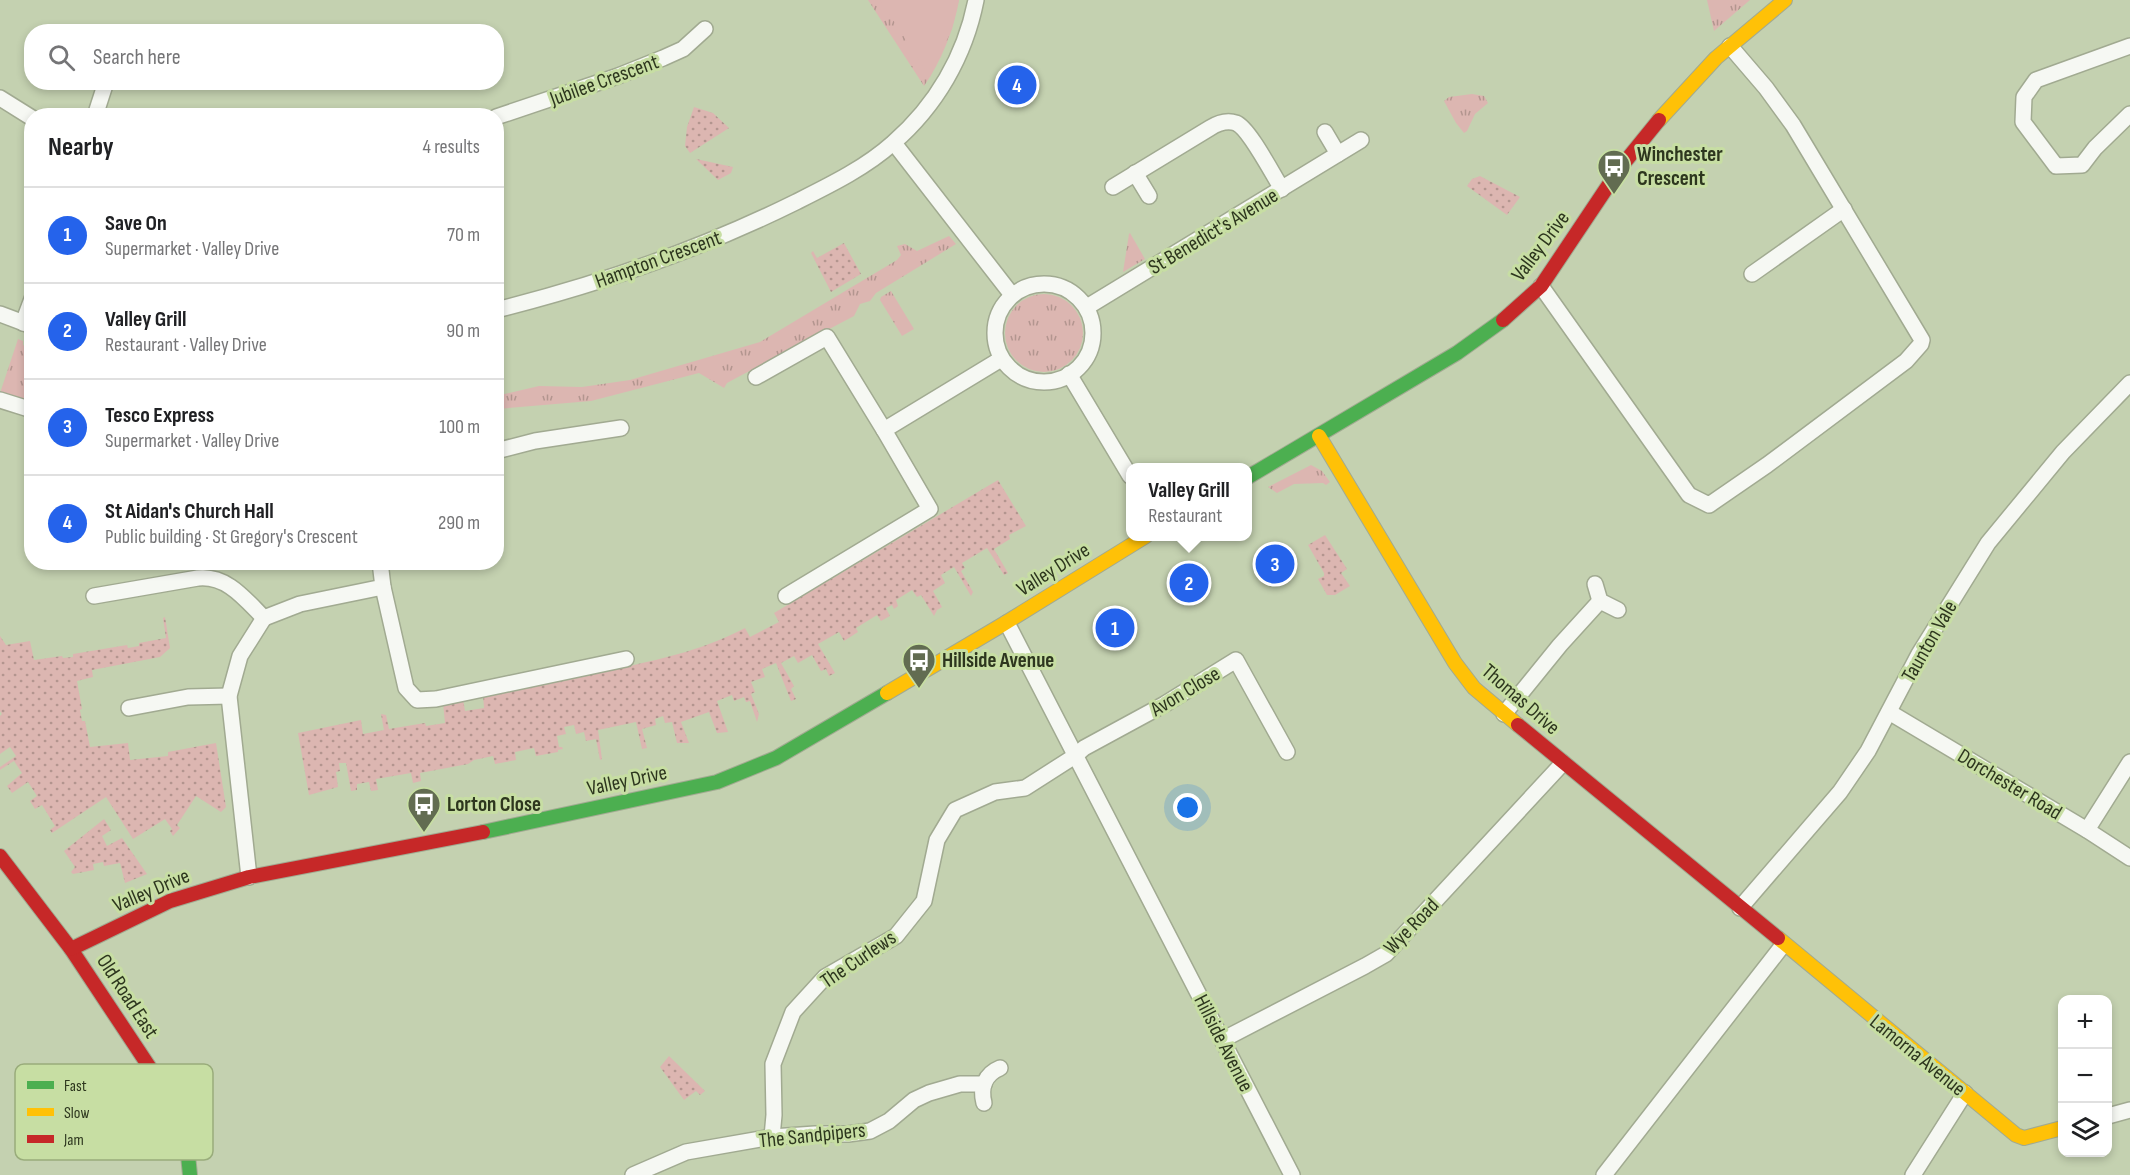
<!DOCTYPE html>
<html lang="en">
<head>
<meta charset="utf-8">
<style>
	body { margin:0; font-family:"Sofia Sans Condensed",sans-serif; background:#f6f6f6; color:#202124 }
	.controls { position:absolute; right:18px; bottom:18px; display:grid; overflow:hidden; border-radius:12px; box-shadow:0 3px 9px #0003 }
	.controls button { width:54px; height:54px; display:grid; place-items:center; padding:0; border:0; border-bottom:2px solid #e0e0e0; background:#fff; color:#202124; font:30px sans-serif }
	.you { position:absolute; left:1188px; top:808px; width:21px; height:21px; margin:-15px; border:4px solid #fff; border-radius:50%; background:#1a73e8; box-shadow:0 0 0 9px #1a73e833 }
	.badge { display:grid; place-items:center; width:39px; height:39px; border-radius:50%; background:#2563eb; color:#fff; font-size:20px; font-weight:700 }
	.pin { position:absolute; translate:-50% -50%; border:3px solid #fff; box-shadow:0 2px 6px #0006 }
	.popup { position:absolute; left:1126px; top:463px; width:126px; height:78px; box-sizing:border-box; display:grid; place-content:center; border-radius:12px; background:#fff; filter:drop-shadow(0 2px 4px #0005); font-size:20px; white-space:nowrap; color:#757577 }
	.popup b { font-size:22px; color:#202124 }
	.popup::after { content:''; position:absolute; left:50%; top:100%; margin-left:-12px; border:12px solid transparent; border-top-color:#fff }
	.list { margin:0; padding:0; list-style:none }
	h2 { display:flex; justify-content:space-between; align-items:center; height:78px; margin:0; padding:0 24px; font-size:26px }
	h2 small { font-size:20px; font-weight:400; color:#757577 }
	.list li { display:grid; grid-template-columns:39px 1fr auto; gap:18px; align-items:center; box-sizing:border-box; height:96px; padding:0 24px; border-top:2px solid #e0e0e0 }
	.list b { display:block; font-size:22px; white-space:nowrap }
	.list p { margin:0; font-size:20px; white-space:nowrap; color:#757577 }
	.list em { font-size:20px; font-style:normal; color:#757577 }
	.icon { flex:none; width:33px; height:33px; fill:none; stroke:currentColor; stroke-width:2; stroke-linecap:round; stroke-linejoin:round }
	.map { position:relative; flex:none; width:2130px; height:1175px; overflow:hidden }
	.search { position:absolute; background:#fff; box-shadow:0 3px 9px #0003; left:24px; top:24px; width:480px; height:66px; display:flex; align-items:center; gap:15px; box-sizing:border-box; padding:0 21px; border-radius:24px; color:#757577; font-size:22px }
	.panel { position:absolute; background:#fff; box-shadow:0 3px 9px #0003; left:24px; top:108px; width:480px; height:462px; border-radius:24px }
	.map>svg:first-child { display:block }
	.grass { fill:url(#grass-tufts) }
	.park { fill:#dcb6b1 }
	.garden { fill:url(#garden-dots) }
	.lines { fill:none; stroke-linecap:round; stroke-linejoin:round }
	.street-casing { stroke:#a1aa91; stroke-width:18 }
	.fast-casing { stroke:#a1aa91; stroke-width:16 }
	.slow-casing { stroke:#a1aa91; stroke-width:16 }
	.jam-casing { stroke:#a1aa91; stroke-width:16 }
	.street { stroke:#f6f8f3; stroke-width:15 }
	.fast { stroke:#4caf50; stroke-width:14 }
	.slow { stroke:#ffc107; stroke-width:14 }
	.jam { stroke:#c62828; stroke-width:14 }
	.labels { text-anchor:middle; stroke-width:6; stroke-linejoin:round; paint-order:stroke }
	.street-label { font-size:21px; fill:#2d361e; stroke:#c7dea3 }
	.poi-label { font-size:21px; font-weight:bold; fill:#2d361e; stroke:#c7dea3; text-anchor:start }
	.key { fill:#c7dea3; stroke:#99ac7b; stroke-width:1.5 }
	.key-label { font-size:16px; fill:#2d361e }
</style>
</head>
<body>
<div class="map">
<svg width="2130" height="1175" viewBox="0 0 2130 1175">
	<defs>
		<pattern id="grass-tufts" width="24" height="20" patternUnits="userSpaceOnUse" patternTransform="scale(1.5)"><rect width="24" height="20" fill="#dcb6b1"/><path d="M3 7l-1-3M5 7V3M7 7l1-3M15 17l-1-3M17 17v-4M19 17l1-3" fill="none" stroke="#b3958f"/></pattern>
		<pattern id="garden-dots" width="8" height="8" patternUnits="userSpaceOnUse" patternTransform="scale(1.5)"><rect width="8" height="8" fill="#dcb6b1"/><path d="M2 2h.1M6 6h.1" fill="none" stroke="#b3958f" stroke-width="1.8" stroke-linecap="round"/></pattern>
	</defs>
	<rect width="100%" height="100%" fill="#c4d1b0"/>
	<!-- grass -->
	<g class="grass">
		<path d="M868 0H959C954 29 941 62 924 86Z"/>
		<path d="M1707 0H1750L1714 31Z"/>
		<path d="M1472 94 1484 96 1488 103 1475 114 1467 131 1464 133 1456 123 1444 101 1449 97Z"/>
		<path d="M1130 233 1145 259 1123 272 1129 234Z"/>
		<path d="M949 236 956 244 876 293 870 301 860 304 854 316 740 376 727 383 724 388 699 373 591 401 497 409 496 396 539 386 582 387 630 380 760 342 897 260 901 255 897 246 905 244 917 251Z"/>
		<path d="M891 291 914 329 902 336 880 300 881 297Z"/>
		<circle cx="1044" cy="333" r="39"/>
		<path d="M18 339 23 341V345L30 349 31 353V405L1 393V390Z"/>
		<path d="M1311 465 1322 471 1330 482 1326 485 1323 483 1294 484 1277 493 1268 487Z"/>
	</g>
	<!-- park -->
	<path class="park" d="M880 0H959L952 29 930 77Z"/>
	<!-- garden -->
	<g class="garden">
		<path d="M694 107 713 113 729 128 690 153 685 146 687 127Z"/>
		<path d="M696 159 733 167 731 173 718 180Z"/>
		<path d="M1480 176 1520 197 1507 215 1467 186 1472 179Z"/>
		<path d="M844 243 861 274 831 292 811 253 813 251 817 258Z"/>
		<path d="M998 480 1026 526 1009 535 1010 539 994 549 1008 573 1004 575 987 548 962 563 965 568 961 571 973 592 971 596 954 567 941 575 945 583 933 591 942 607 937 610 934 616 921 595 917 597 912 590 896 600 898 606 894 609 892 605 886 608 890 616 881 621 877 615 856 628 858 632 844 641 839 632 818 644 835 673 829 676 826 669 821 671 812 655 798 663 794 656 781 663 794 686 791 689 796 699 791 701 776 663 762 669 765 677 751 682 755 692 751 694 759 714 757 722 750 701 746 702 744 697 734 701 732 695 717 701 728 732 717 733 709 712 681 722 689 743H677L672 722 665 723 663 716 655 719 656 725 642 729 647 748 642 749 636 722 598 730 602 759 600 760 596 739 586 741 584 732 576 734 574 725 564 727 566 734 557 736 559 747H562L563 749 558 750V752L536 756 534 748 515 752 516 760 495 764 493 756 474 760 468 764 420 773 421 781 413 783 411 773 376 779 378 790 371 791 369 782 357 784V790L351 791 346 763H339L340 771 336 772 338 787 309 795 298 733 361 720 363 734 384 730 381 714 386 715 389 729 425 723 426 726 445 723 443 703 463 699 465 711 484 708 483 695 624 665 625 667C669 657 705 649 745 628L750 637 779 622 774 613Z"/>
		<path d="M1325 535 1347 569 1341 573 1350 586 1335 595H1327L1318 579 1324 576V573L1308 545Z"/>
		<path d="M165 617 170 648 160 657 92 670 93 677 77 681 82 709 80 710 82 721H85L90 747 128 743 130 760 168 756V752L216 743 226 807 221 812 196 796 177 825 180 828 173 836 170 831 172 829 165 819 133 839 106 797 52 833 50 830 55 826 42 805 35 809 30 801 37 796 28 782 12 793 7 786 22 773 14 761 0 770V767L16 756 10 747 0 754V716L2 714 0 711V636L6 645 30 641 34 660 62 656 63 658 73 657V654L127 645 128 648 139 646V643L166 638 163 618Z"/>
		<path d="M104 819 111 830 102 836 107 846 122 838 147 874 125 883 120 863 104 866 103 862 93 864 94 870 73 874 71 872 75 867 64 851Z"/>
		<path d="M669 1056 705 1091 700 1095 696 1091 684 1100 660 1067Z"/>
	</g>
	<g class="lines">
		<defs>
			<g id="street">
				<path d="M2130 46 2036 80 2024 97 2023 122 2056 166 2082 165 2095 148 2130 114"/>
				<path d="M0 98 32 118"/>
				<path d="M95 116 106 82"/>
				<path d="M496 117 618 76 663 58 683 49 705 29"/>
				<path d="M1325 132 1338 154"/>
				<path d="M894 143 1012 295"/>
				<path d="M1135 173 1149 196"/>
				<path d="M1113 187 1210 128C1218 123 1227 120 1236 123 1249 128 1273 175 1282 189"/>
				<path d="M1752 274 1844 209"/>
				<circle cx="1044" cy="333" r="49"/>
				<path d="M1541 286 1689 495 1709 505 1767 465 1906 361 1921 344 1922 340 1793 125 1766 88 1730 46"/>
				<path d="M1087 307 1361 140"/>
				<path d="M496 310C600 284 701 249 796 202 830 185 865 168 893 143 936 106 965 56 976 0"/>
				<path d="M0 314 32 326"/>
				<path d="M23 323 32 299"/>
				<path d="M1069 374 1130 476"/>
				<path d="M756 377 827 337 884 430 1001 359"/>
				<path d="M0 400 32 410"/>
				<path d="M496 451 535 441 621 428"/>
				<path d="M1595 584 1600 601 1618 610"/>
				<path d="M383 587 406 688 417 700 436 699 626 659"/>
				<path d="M94 596 198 578C227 575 245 599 264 618L300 604 383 587 380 562"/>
				<path d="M786 596 930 509 884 430"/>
				<path d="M1007 623 1292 1175"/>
				<path d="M129 708 188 697 229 696"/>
				<path d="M1889 712 2087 830 2130 858"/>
				<path d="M1504 714 1560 645 1600 601"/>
				<path d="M2087 830 2130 762"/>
				<path d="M249 877 229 696 240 656 264 618"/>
				<path d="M1740 908 1840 792 1868 751 1919 654 1988 543 2063 452 2130 383"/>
				<path d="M1222 1040 1365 966 1386 954 1563 763"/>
				<path d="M984 1103C980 1088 985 1074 1000 1068"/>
				<path d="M2108 1116 2130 1110"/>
				<path d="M772 1137 774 1115 773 1064 793 1012 825 977 896 936 924 901 937 840 955 810 995 792 1025 788 1075 756 1084 748 1165 704 1236 660 1287 752"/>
				<path d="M633 1175 686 1152 772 1137 815 1134H848L870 1131 889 1121 914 1100 929 1093 960 1084H984"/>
				<path d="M1604 1175 1783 945"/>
				<path d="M1913 1175 1965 1093"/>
			</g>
			<g id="fast">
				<path d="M1248 477 1457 353 1503 320"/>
				<path d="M483 832 717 782 776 758 887 693"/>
				<path d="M168 1095 188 1155 190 1175"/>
			</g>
			<g id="slow">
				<path d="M1659 120 1716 58 1785 0"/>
				<path d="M1319 436 1455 663 1474 688 1518 725"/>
				<path d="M887 693 1002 625 1146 536"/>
				<path d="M1778 938 2016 1135 2024 1138 2062 1128"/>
			</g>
			<g id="jam">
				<path d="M1503 320 1541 286 1620 168 1659 120"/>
				<path d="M1518 725 1778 938"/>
				<path d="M0 856 71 949 168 1095"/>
				<path d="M71 949 170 901 249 877 483 832"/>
			</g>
		</defs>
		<!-- street casing -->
		<use href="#street" class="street-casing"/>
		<!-- fast casing -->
		<use href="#fast" class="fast-casing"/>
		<!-- slow casing -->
		<use href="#slow" class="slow-casing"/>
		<!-- jam casing -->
		<use href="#jam" class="jam-casing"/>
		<!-- street -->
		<use href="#street" class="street"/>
		<!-- fast -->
		<use href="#fast" class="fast"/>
		<!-- slow -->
		<use href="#slow" class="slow"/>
		<!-- jam -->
		<use href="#jam" class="jam"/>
	</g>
	<!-- icons -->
	<defs>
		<symbol id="bus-pin" viewBox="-11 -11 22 30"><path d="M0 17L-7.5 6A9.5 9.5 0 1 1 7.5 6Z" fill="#626c51" stroke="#c7dea3"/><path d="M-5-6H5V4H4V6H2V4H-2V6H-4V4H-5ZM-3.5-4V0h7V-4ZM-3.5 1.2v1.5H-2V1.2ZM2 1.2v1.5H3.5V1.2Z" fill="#fff"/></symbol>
	</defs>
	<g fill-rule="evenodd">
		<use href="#bus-pin" x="1595" y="147" width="38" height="52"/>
		<use href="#bus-pin" x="900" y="641" width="38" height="52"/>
		<use href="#bus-pin" x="405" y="785" width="38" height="52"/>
	</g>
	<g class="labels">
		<!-- street labels -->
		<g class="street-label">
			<text transform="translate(604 80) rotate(-20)" y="7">Jubilee Crescent</text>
			<text transform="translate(1213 231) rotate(-31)" y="7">St Benedict's Avenue</text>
			<text transform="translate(1540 246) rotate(-53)" y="7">Valley Drive</text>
			<text transform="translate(658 259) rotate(-20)" y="7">Hampton Crescent</text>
			<text transform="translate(1053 569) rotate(-32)" y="7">Valley Drive</text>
			<text transform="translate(1929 641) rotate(-60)" y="7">Taunton Vale</text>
			<text transform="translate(1185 691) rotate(-31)" y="7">Avon Close</text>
			<text transform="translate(1521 699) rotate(41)" y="7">Thomas Drive</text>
			<text transform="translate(627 780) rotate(-12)" y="7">Valley Drive</text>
			<text transform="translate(2010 784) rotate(31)" y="7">Dorchester Road</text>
			<text transform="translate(151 890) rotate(-23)" y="7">Valley Drive</text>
			<text transform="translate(1411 926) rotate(-46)" y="7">Wye Road</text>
			<text transform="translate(858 959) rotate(-34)" y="7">The Curlews</text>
			<text transform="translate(128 996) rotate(57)" y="7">Old Road East</text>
			<text transform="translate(1224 1043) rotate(63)" y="7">Hillside Avenue</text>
			<text transform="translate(1918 1055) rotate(39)" y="7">Lamorna Avenue</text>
			<text transform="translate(812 1135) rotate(-6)" y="7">The Sandpipers</text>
		</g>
		<!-- poi labels -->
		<g class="poi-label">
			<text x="1637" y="161">Winchester<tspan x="1637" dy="24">Crescent</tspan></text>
			<text x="942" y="667">Hillside Avenue</text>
			<text x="447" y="811">Lorton Close</text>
		</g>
	</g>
	<!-- legend -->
	<rect x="15" y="1064" width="198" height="96" rx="9" class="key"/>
	<rect x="27" y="1081" width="27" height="8" fill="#4caf50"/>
	<rect x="27" y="1108" width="27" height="8" fill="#ffc107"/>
	<rect x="27" y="1135" width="27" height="8" fill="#c62828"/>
	<g class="key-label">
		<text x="64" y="1091">Fast</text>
		<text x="64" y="1118">Slow</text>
		<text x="64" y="1145">Jam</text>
	</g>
</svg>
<div class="controls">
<button>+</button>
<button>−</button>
<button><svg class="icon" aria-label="layers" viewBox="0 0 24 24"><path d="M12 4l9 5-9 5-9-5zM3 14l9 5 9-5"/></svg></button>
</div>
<div class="you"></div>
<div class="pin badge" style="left:1115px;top:628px">1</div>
<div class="pin badge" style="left:1189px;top:583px">2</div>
<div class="popup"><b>Valley Grill</b>Restaurant</div>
<div class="pin badge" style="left:1275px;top:564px">3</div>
<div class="pin badge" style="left:1017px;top:85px">4</div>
<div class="search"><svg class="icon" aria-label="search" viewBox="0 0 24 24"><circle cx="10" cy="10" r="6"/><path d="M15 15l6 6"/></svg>Search here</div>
<section class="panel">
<h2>Nearby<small>4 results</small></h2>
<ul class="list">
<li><span class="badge">1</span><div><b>Save On</b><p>Supermarket · Valley Drive</p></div><em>70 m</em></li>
<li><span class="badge">2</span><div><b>Valley Grill</b><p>Restaurant · Valley Drive</p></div><em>90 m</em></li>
<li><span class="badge">3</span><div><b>Tesco Express</b><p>Supermarket · Valley Drive</p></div><em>100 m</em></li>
<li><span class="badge">4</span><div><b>St Aidan's Church Hall</b><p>Public building · St Gregory's Crescent</p></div><em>290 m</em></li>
</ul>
</section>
</div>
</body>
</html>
